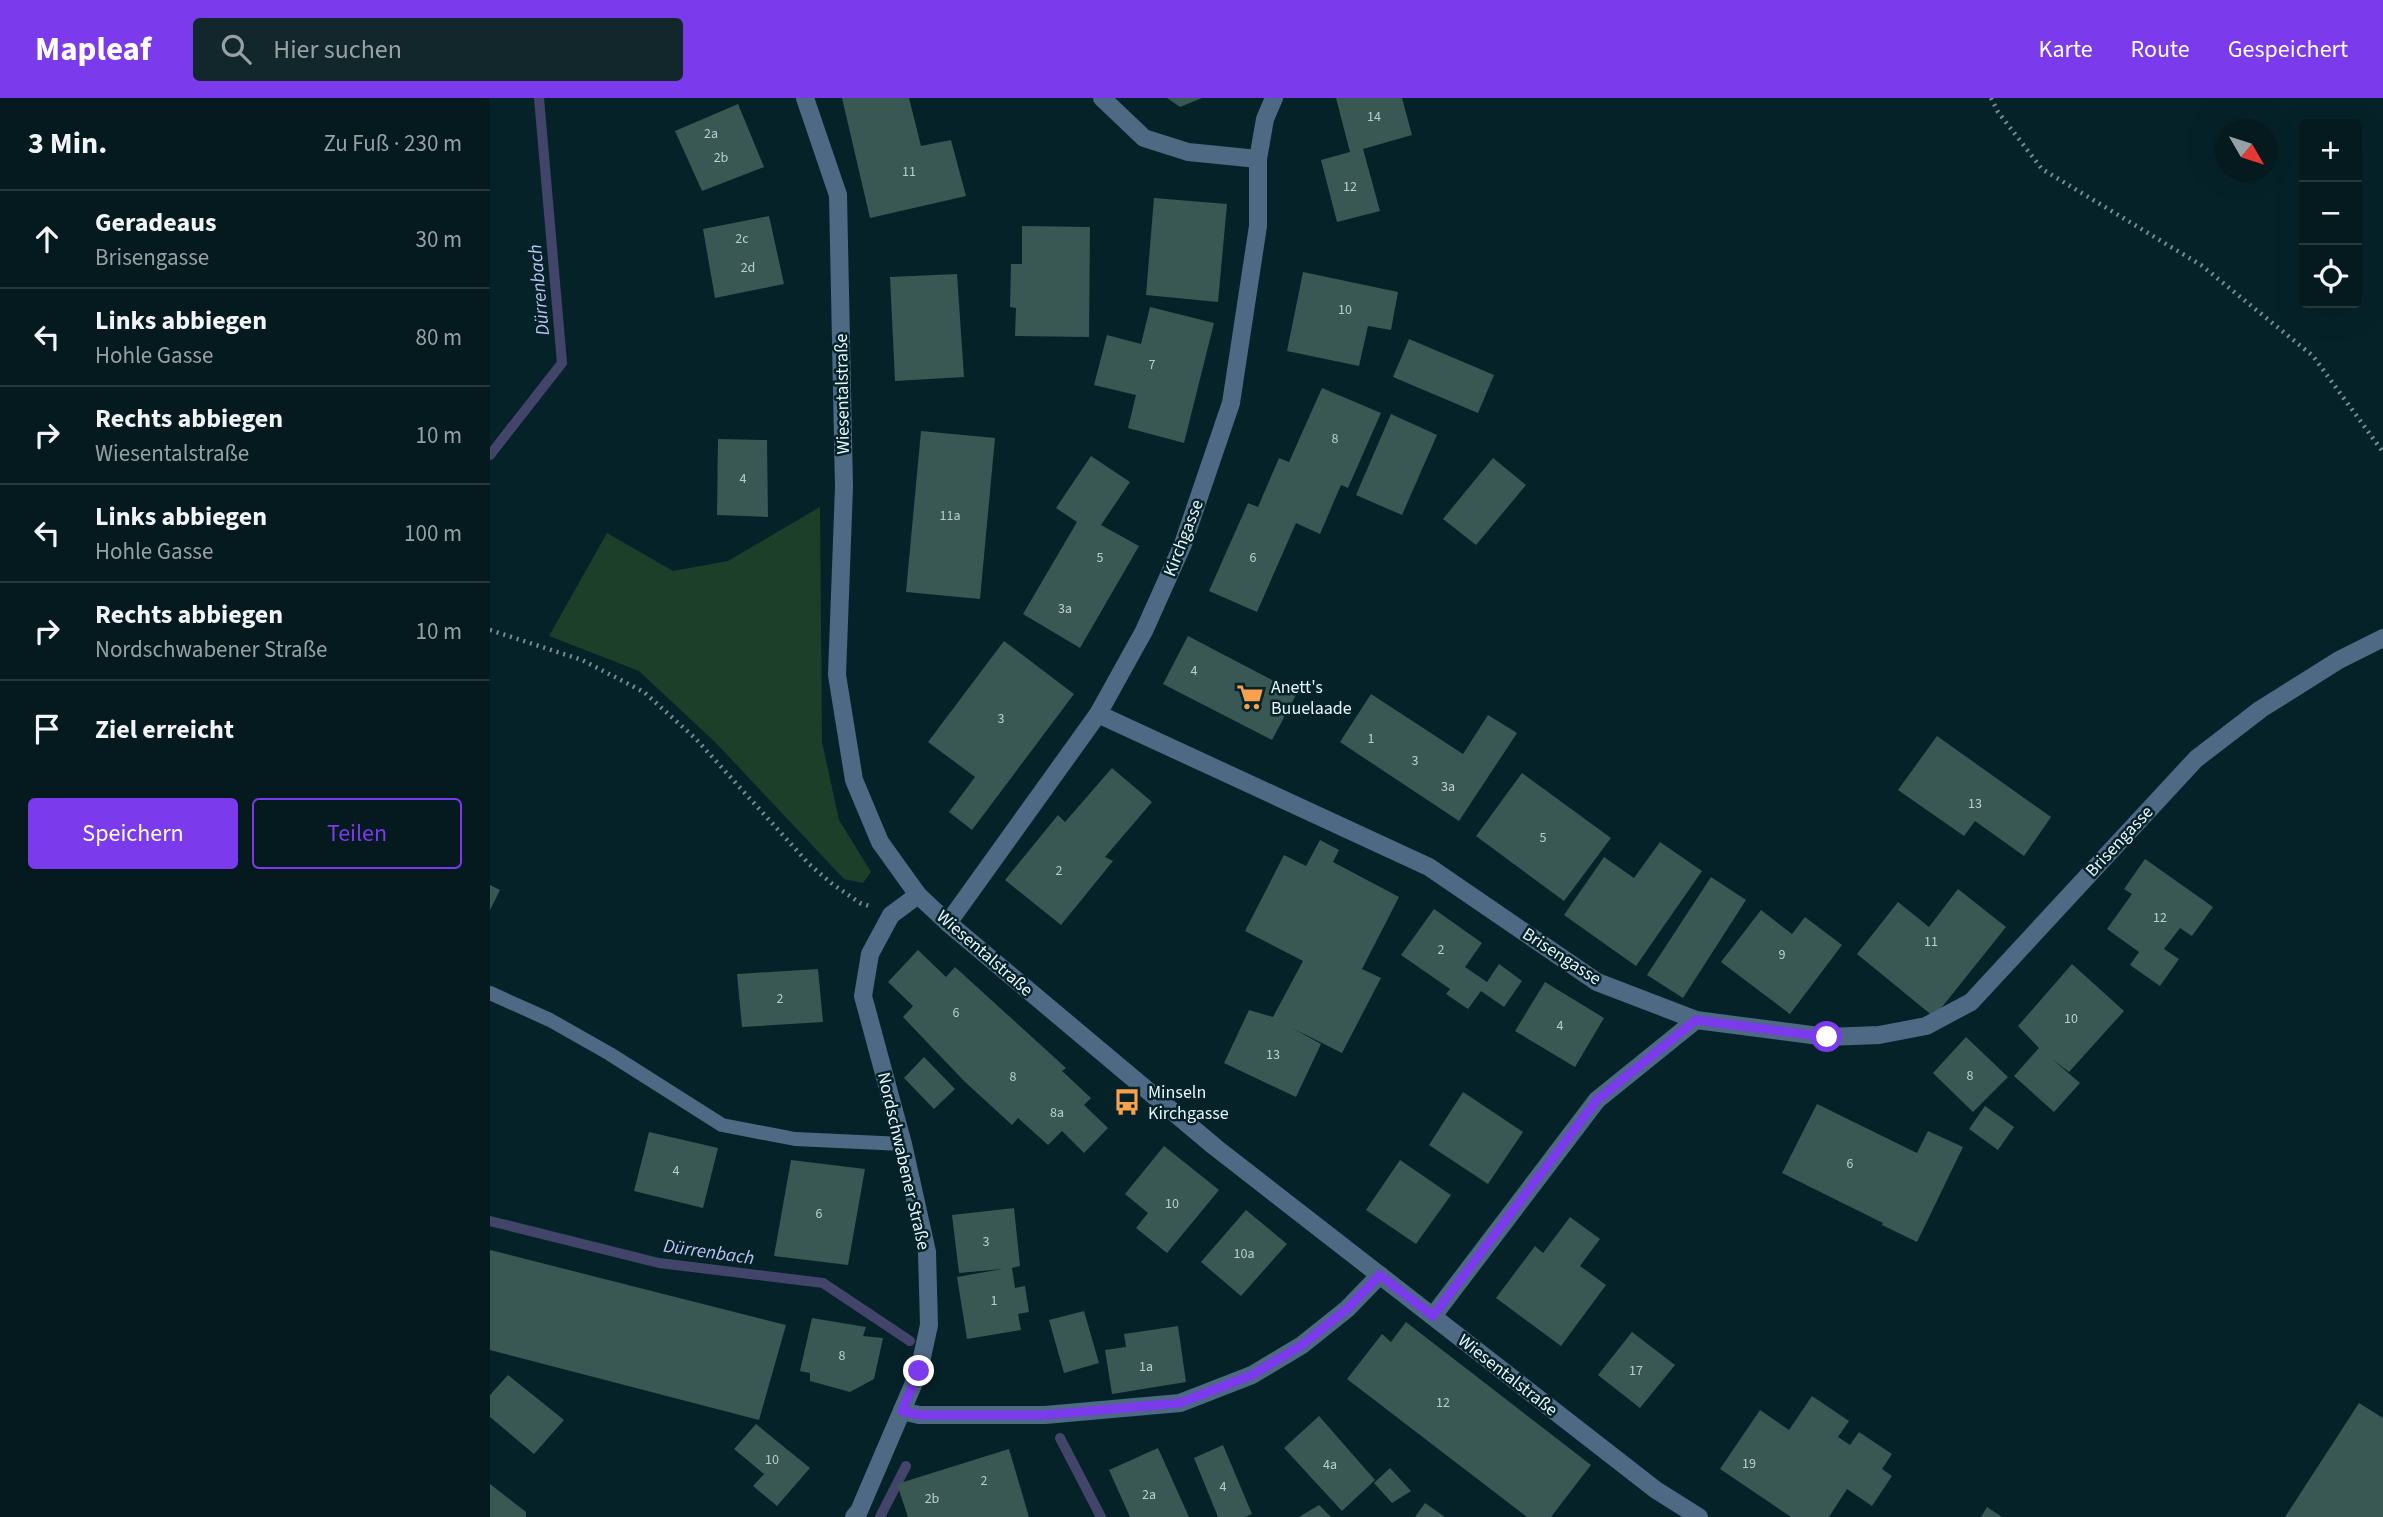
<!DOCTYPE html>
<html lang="de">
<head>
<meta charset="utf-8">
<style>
	body { margin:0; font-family:"Source Sans 3",sans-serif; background:#12272c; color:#f1f3f6 }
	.controls { position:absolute; right:21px; top:21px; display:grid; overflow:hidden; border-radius:7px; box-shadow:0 7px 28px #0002 }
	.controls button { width:63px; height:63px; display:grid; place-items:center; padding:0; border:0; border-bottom:2px solid #25383d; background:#041a1f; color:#f1f3f6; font:35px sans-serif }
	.compass { position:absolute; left:1725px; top:21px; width:63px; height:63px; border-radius:50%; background:#041a1f; box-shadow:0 7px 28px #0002; rotate:129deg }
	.stop { position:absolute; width:21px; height:21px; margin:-16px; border:5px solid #7c3aed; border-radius:50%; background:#fff }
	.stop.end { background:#7c3aed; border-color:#fff; box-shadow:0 2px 7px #0008 }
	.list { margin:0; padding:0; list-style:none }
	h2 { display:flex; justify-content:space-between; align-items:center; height:91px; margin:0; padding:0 28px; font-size:30px }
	h2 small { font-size:23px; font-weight:400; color:#97a1a4 }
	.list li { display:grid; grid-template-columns:46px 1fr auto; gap:21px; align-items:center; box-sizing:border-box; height:98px; padding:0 28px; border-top:2px solid #25383d }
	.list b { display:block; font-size:26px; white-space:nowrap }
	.list p { margin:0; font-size:23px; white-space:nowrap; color:#97a1a4 }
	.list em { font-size:23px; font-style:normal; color:#97a1a4 }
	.actions { display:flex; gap:14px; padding:21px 28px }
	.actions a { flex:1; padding:16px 0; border:2px solid #7c3aed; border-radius:7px; text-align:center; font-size:24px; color:#7c3aed }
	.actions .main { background:#7c3aed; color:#fff }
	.icon { flex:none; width:38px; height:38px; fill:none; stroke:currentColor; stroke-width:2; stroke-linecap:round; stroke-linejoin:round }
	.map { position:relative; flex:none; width:1893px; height:1419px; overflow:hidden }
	header { display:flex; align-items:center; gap:42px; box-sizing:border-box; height:98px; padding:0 35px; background:#7c3aed; color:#fff }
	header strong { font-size:33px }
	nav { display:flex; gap:38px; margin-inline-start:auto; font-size:24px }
	.search { width:490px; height:63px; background:#12272c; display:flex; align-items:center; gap:18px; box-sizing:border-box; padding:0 24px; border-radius:7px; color:#97a1a4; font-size:26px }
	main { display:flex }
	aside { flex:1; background:#041a1f }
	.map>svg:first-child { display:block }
	.green { fill:#1c3f2a }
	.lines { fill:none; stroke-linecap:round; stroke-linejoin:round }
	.stream { stroke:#424569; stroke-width:10 }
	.building { fill:#395753 }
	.path { stroke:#778c92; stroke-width:4.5; stroke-dasharray:2 5; stroke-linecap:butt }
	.service { stroke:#4d6984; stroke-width:14 }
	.minor { stroke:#4d6984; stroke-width:18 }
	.tertiary { stroke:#4d6984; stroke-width:18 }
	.route { stroke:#7c3aed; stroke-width:9 }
	.labels { text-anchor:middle; stroke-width:5; stroke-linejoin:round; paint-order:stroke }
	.number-label { font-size:14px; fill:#baced0 }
	.street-label { font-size:18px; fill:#e5f5fa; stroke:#062229 }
	.poi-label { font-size:18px; fill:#e5f5fa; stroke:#062229; text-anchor:start }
	.water-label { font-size:19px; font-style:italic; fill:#bdc2f5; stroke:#062229 }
</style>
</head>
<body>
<header>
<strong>Mapleaf</strong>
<div class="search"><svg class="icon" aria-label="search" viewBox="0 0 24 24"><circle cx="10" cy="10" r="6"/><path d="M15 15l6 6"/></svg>Hier suchen</div>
<nav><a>Karte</a><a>Route</a><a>Gespeichert</a></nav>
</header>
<main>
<aside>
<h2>3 Min.<small>Zu Fuß · 230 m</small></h2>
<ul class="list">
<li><svg class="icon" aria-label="ahead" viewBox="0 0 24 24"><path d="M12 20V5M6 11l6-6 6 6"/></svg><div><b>Geradeaus</b><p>Brisengasse</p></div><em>30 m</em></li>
<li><svg class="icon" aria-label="left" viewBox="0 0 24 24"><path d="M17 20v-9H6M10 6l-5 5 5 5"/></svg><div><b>Links abbiegen</b><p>Hohle Gasse</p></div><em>80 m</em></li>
<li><svg class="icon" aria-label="right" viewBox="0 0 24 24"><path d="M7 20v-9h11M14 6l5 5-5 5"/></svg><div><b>Rechts abbiegen</b><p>Wiesentalstraße</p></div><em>10 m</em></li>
<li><svg class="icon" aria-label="left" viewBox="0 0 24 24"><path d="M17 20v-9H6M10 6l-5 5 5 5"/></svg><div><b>Links abbiegen</b><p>Hohle Gasse</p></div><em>100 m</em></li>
<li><svg class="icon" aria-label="right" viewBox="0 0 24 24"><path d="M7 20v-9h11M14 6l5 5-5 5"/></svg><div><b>Rechts abbiegen</b><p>Nordschwabener Straße</p></div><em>10 m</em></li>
<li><svg class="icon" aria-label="arrive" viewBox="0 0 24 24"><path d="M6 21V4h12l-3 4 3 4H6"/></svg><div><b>Ziel erreicht</b></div></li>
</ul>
<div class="actions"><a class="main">Speichern</a><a>Teilen</a></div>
</aside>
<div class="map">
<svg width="1893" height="1419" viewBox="0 0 1893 1419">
	<rect width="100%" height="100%" fill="#062229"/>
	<!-- green -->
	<path class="green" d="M330 409 332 644 349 722 381 774 373 785 354 781 226 645 149 573 59 538 117 435 183 473 238 463Z"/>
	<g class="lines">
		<!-- stream -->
		<g class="stream">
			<path d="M0 357 72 265 49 0"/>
			<path d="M0 1123 169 1165 333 1185 420 1243"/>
			<path d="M570 1340 611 1419"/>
			<path d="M390 1419 416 1368"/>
		</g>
	</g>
	<!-- building -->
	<g class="building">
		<path d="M352 0H419L431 48 461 42 476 98 380 120Z"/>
		<path d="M677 0H712L690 9Z"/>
		<path d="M846 0H912L922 37 873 51 890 113 847 124 831 62 860 54Z"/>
		<path d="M248 6 274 69 212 93 185 33Z"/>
		<path d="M664 100 737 106 728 204 656 197Z"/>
		<path d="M279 118 294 186 225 200 213 131Z"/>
		<path d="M532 128 600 129 599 239 525 238 526 210 520 209 521 166H532Z"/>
		<path d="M813 174 908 194 901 232 878 228 869 268 797 253Z"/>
		<path d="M467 176 474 279 405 283 400 179Z"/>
		<path d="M660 209 724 225 694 345 638 330 646 297 604 287 617 237 651 246Z"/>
		<path d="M919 241 1004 277 988 315 903 279Z"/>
		<path d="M832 290 891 315 858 390 851 387 830 436 806 425 767 514 719 493 758 405 768 409 789 360 799 364Z"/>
		<path d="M901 316 947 337 912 417 866 397Z"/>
		<path d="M431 333 505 340 490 501 416 494Z"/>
		<path d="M228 341 277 342 278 419 227 417Z"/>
		<path d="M601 358 640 384 611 427 649 448 590 550 533 516 587 424 566 410Z"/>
		<path d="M1003 360 1036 387 986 447 953 421Z"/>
		<path d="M698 538 807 595 782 642 673 586Z"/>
		<path d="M514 543 584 596 482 732 459 714 485 679 438 644Z"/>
		<path d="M881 596 973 656 998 617 1027 635 969 723 850 644Z"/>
		<path d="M1447 638 1561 719 1534 758 1485 723 1474 738 1408 692Z"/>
		<path d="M622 670 662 704 615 759 623 763 571 827 515 782 568 717 575 724Z"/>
		<path d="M1032 675 1121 740 1074 803 986 738Z"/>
		<path d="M830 742 849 752 843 764 909 799 872 871 891 880 852 955 802 930 831 946 806 999 734 965 759 912 783 919 813 863 755 833 794 757 816 768Z"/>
		<path d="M1170 744 1212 773 1146 868 1074 817 1114 759 1144 780Z"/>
		<path d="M1655 761 1723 809 1702 838 1690 830 1674 851 1689 861 1670 888 1640 867 1649 854 1617 831 1642 796 1634 791Z"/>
		<path d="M1221 779 1256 802 1193 900 1157 877Z"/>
		<path d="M0 787 10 792 0 812Z"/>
		<path d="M1468 791 1516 829 1444 919 1367 856 1408 804 1439 829Z"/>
		<path d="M944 811 992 845 975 869 997 884 1009 866 1032 883 1014 909 991 893 978 911 956 896 960 891 911 857Z"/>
		<path d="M1271 812 1302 836 1315 819 1352 847 1300 916 1231 864Z"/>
		<path d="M428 852 456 879 465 869 576 970 572 973 601 1000 594 1007 618 1030 594 1055 572 1033 558 1047 528 1020 522 1027 474 983 413 919 423 908 398 884Z"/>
		<path d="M1582 866 1634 913 1579 974 1562 961 1590 985 1564 1014 1524 978 1549 950 1528 928Z"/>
		<path d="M328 871 333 924 252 929 247 876Z"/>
		<path d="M1055 884 1114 920 1085 969 1025 933Z"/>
		<path d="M1476 939 1518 979 1483 1014 1443 975Z"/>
		<path d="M434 959 465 991 444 1011 414 980Z"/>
		<path d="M973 994 1033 1034 998 1086 939 1047Z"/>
		<path d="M1327 1006 1427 1055 1438 1033 1473 1049 1427 1144 1392 1127 1393 1125 1292 1075Z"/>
		<path d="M1495 1008 1524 1029 1508 1052 1479 1031Z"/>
		<path d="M159 1034 228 1050 213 1110 144 1093Z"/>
		<path d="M674 1048 729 1092 677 1155 646 1130 658 1115 635 1096Z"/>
		<path d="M301 1062 375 1071 358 1167 284 1158Z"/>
		<path d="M910 1062 961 1097 926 1146 876 1112Z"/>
		<path d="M524 1110 530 1168 522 1170 525 1190 535 1188 539 1214 528 1216 531 1232 477 1241 467 1179 512 1171 469 1175 462 1117Z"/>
		<path d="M756 1112 797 1146 751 1198 711 1164Z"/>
		<path d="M1080 1119 1110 1141 1090 1168 1116 1187 1071 1248 1006 1200 1045 1148 1053 1155Z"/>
		<path d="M0 1152 296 1227 269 1322 0 1252Z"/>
		<path d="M594 1213 609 1265 574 1275 559 1222Z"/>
		<path d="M322 1220 376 1229 373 1238 393 1240 384 1281 360 1294 320 1283V1275L310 1273Z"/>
		<path d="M916 1224 1101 1367 1061 1419H1037L857 1281 892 1236 901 1244Z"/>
		<path d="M688 1228 696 1284 622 1296 615 1252 636 1249 634 1236Z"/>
		<path d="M1142 1234 1185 1267 1150 1310 1108 1277Z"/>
		<path d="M18 1277 74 1322 44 1356 0 1319V1297Z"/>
		<path d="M1322 1298 1359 1323 1348 1339 1360 1347 1369 1334 1402 1356 1392 1371 1402 1378 1382 1408 1357 1391 1339 1419H1301L1230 1371 1270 1312 1299 1332Z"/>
		<path d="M1869 1305 1893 1320V1419H1795Z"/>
		<path d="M829 1318 885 1382 852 1413 794 1350Z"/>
		<path d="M266 1326 320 1370 287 1408 263 1388 274 1376 244 1351Z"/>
		<path d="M733 1347 762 1416 755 1419H728L704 1360Z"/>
		<path d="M668 1350 699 1419H640L619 1372Z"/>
		<path d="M519 1351 539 1419H418L407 1386Z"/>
		<path d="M900 1370 921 1393 902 1405 884 1385Z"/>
		<path d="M0 1386 36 1414V1419H0Z"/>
		<path d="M935 1405 955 1419H925Z"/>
		<path d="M829 1407 841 1419H809Z"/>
		<path d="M1497 1409 1512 1419H1491Z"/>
	</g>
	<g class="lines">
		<!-- path -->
		<g class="path">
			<path d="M1501 0 1508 14 1552 71 1711 167 1823 258 1893 354"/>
			<path d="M0 532 92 562 154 594 206 641 319 766 341 785 370 805 379 808"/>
		</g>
		<!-- service -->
		<path class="service" d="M0 895 60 922 120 956 232 1027 305 1041 413 1046"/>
		<!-- minor -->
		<g class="minor">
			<path d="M612 0 654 40 698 54 768 61"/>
			<path d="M608 616 939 769 1107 884 1206 922 1337 939 1389 937 1436 928 1481 904 1706 661 1771 611 1849 562 1893 540"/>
			<path d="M458 825 608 616 654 533 693 446 741 305 768 128V61L775 21 784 0"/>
			<path d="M943 1218 1107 1002 1206 922"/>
			<path d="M412 1313 429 1317H555L690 1305 762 1277 812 1247 857 1211 890 1177"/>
		</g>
		<!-- tertiary -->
		<g class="tertiary">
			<path d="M315 0 348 97 354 389 347 577 364 682 390 744 428 797 458 825 725 1049 1166 1392 1209 1419"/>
			<path d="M364 1419 369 1413 429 1273 439 1227 437 1154 413 1046 373 898 380 856 401 817 428 797"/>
		</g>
	</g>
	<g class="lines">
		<!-- route -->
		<path class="route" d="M429 1273 412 1313 429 1317H555L690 1305 762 1277 812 1247 857 1211 890 1177 943 1218 1107 1002 1206 922 1337 939"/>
	</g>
	<!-- icons -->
	<defs>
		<symbol id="supermarket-bare" viewBox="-9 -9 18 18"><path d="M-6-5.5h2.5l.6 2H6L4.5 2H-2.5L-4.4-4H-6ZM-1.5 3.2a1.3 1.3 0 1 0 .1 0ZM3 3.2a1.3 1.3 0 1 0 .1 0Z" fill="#f8a04b" stroke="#062229" stroke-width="2.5" paint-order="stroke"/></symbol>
		<symbol id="bus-bare" viewBox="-9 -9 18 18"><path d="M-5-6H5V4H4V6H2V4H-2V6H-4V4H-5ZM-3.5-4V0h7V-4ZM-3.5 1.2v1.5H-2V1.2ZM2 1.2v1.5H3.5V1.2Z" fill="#f8a04b" stroke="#062229" stroke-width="2.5" paint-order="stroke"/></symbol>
	</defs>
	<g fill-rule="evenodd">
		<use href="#supermarket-bare" x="741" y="580" width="38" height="38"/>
		<use href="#bus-bare" x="618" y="985" width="38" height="38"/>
	</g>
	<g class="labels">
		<!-- number labels -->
		<g class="number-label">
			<text x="884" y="23">14</text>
			<text x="221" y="40">2a</text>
			<text x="231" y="64">2b</text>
			<text x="419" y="78">11</text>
			<text x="860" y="93">12</text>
			<text x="252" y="145">2c</text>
			<text x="258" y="174">2d</text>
			<text x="855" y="216">10</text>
			<text x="662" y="271">7</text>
			<text x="845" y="345">8</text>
			<text x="253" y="385">4</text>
			<text x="460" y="422">11a</text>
			<text x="610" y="464">5</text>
			<text x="763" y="464">6</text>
			<text x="575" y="515">3a</text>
			<text x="704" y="577">4</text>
			<text x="511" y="625">3</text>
			<text x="881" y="645">1</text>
			<text x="925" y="667">3</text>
			<text x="958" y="693">3a</text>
			<text x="1485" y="710">13</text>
			<text x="1053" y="744">5</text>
			<text x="569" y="777">2</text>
			<text x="1670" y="824">12</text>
			<text x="1441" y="848">11</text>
			<text x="951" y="856">2</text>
			<text x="1292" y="861">9</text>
			<text x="290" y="905">2</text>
			<text x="466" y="919">6</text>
			<text x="1581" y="925">10</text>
			<text x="1070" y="932">4</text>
			<text x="783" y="961">13</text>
			<text x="1480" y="982">8</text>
			<text x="523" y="983">8</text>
			<text x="567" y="1019">8a</text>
			<text x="1360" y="1070">6</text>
			<text x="186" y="1077">4</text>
			<text x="682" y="1110">10</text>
			<text x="329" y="1120">6</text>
			<text x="496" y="1148">3</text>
			<text x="754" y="1160">10a</text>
			<text x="504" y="1207">1</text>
			<text x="352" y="1262">8</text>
			<text x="656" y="1273">1a</text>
			<text x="1146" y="1277">17</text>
			<text x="953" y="1309">12</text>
			<text x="282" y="1366">10</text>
			<text x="1259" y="1370">19</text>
			<text x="840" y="1371">4a</text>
			<text x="494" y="1387">2</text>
			<text x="733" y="1393">4</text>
			<text x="659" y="1401">2a</text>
			<text x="442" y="1405">2b</text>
		</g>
		<!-- street labels -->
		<g class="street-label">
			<text transform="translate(352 296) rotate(-91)" y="6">Wiesentalstraße</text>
			<text transform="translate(693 440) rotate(-69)" y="6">Kirchgasse</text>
			<text transform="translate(1629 743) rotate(-47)" y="6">Brisengasse</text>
			<text transform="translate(495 855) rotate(41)" y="6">Wiesentalstraße</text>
			<text transform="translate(1072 858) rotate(33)" y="6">Brisengasse</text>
			<text transform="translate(414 1063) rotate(77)" y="6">Nordschwabener Straße</text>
			<text transform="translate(1018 1277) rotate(38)" y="6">Wiesentalstraße</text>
		</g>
		<!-- poi labels -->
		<g class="poi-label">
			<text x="781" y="595">Anett's<tspan x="781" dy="21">Buuelaade</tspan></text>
			<text x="658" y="1000">Minseln<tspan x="658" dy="21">Kirchgasse</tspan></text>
		</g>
		<!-- water labels -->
		<g class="water-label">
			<text transform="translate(48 192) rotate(-95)" y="7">Dürrenbach</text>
			<text transform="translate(219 1153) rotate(8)" y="7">Dürrenbach</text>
		</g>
	</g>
</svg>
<div class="controls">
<button>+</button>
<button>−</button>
<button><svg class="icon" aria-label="locate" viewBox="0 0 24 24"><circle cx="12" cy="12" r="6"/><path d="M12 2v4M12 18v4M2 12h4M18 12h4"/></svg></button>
</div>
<svg class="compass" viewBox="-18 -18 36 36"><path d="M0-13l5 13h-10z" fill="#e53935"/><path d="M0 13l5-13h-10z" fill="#97a1a4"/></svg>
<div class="stop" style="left:1337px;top:939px"></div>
<div class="stop end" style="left:429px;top:1273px"></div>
</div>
</main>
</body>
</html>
